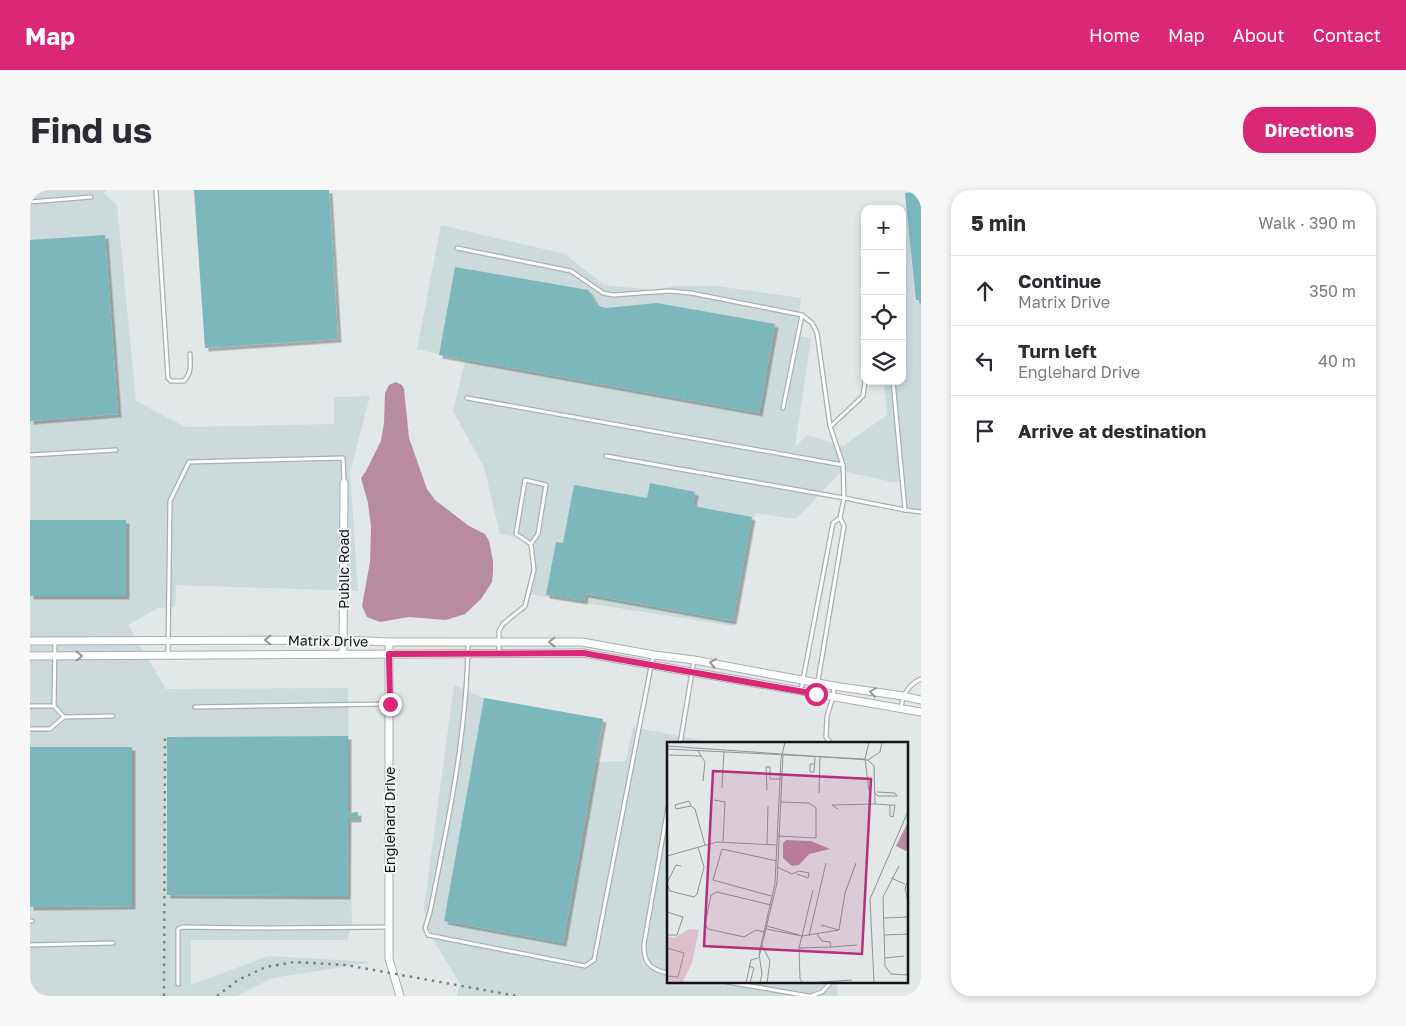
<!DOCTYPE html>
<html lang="en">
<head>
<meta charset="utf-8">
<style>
	body { margin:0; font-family:"Golos Text",sans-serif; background:#f7f7f7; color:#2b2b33 }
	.controls { position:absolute; right:15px; top:15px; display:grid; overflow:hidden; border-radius:10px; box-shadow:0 2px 8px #0003 }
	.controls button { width:45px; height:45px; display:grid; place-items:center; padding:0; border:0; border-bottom:1px solid #e1e1e2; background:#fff; color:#2b2b33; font:25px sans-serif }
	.stop { position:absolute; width:15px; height:15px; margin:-11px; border:4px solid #db2777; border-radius:50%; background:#fff }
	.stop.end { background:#db2777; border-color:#fff; box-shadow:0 1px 5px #0008 }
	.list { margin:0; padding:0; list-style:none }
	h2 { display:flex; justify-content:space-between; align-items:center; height:65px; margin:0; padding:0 20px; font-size:21px }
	h2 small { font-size:16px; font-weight:400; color:#7c7c81 }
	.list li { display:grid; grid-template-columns:32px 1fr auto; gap:15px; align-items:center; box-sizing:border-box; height:70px; padding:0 20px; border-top:1px solid #e1e1e2 }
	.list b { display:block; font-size:19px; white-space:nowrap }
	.list p { margin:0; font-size:16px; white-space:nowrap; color:#7c7c81 }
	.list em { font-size:16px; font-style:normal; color:#7c7c81 }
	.icon { flex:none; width:28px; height:28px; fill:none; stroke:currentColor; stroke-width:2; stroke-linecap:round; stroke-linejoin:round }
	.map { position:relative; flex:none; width:891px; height:806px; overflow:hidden; border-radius:20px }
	header { display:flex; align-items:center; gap:30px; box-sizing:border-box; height:70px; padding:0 25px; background:#db2777; color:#fff }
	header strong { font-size:24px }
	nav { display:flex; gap:28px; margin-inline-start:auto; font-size:18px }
	.intro { display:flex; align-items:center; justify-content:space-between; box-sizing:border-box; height:120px; padding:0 30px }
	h1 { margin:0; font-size:35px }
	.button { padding:12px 22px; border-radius:20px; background:#db2777; color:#fff; font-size:18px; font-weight:700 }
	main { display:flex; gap:30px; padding:0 30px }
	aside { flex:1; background:#fff; border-radius:20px; box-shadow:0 2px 8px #0003 }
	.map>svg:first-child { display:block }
	.built { fill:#ccdadb }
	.water { fill:#b98b9f }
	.building { fill:#7cb8bb; filter:url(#shadow) }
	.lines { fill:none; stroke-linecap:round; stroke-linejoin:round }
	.service-casing { stroke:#aaafaf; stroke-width:5.5 }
	.minor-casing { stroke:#aaafaf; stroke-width:9 }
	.service { stroke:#fff; stroke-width:3 }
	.minor { stroke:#fff; stroke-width:7 }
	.rail { stroke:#7c8080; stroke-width:2.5; stroke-dasharray:2.5 5; stroke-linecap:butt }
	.oneway { stroke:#959696 }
	.route { stroke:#db2777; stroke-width:6 }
	.labels { text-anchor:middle; stroke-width:4; stroke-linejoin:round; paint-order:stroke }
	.street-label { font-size:14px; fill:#131515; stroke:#f0f4f5 }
	.inset-road { fill:none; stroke:#8f9393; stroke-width:1 }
	.view { fill:#b43179; fill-opacity:0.15; stroke:#b43179; stroke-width:2.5 }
	.inset-edge { fill:none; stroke:#131515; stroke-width:2.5 }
</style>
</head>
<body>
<header>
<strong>Map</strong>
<nav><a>Home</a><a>Map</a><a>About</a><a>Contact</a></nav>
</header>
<div class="intro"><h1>Find us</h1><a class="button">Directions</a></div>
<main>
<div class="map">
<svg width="891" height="806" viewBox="0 0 891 806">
	<defs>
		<filter id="shadow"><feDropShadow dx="3.5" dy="3.5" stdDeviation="0" flood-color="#0004"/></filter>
	</defs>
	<rect width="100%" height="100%" fill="#e2e7e7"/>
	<!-- built -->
	<g class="built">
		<path d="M0 0H76L74 3 87 15 106 211 155 237 304 234V207L340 206 320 282 328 401 146 395 145 417 128 418 98 435 136 499 318 498 322 737 317 750H161V795L238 766 343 772 243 788 207 806H0Z"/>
		<path d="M891 15V320H878L875 291 862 292 812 281 766 329 725 323 704 436 498 404 506 351 470 344 454 277 423 221 435 171 387 159 411 35 535 64 574 95 622 100 648 96H686L771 108 767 146 781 148 765 257 777 245 813 256 857 225 854 191H872V19H868Z"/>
		<path d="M424 495 454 508 573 529 566 572 596 571 603 537 684 553 638 554V792H807L808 806H427L430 794 399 742 394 718Z"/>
	</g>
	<!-- water -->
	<path class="water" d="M366 192 372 195 374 199 379 248 397 299 405 310 439 336 455 344 459 351 463 371V382L462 392 451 409 435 424 416 430 379 427 350 432 337 427 332 416 340 372 341 337 338 313 331 288 336 281 351 251 354 233 355 203 359 195Z"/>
	<!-- building -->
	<g class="building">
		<path d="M164 0H299L308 149 175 158Z"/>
		<path d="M891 1V110H886L875 3Z"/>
		<path d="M75 45 88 224 0 231V50Z"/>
		<path d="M425 77 558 100 568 116 576 118 627 113 745 134 729 223 409 165Z"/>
		<path d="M620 293 665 302 663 316 722 327 703 431 555 404 554 411 516 405 526 352 533 353 544 295 617 308Z"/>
		<rect x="0" y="330" width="96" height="76"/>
		<path d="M454 508 573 529 533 753 414 731Z"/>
		<path d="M318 546V623L328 622V629H318L317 706 137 705V547Z"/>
		<path d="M0 557H102V716L0 717Z"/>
	</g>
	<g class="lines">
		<defs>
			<g id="service">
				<path d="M126 0 138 188 141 191H154C162 183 160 174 160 164"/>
				<path d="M0 12 61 7"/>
				<path d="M427 58 541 81 573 103 583 105 639 101 661 103 772 125 782 133 787 143 800 236 813 275 814 308 875 320 863 191"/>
				<path d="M835 173V185"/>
				<path d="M437 208 813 275"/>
				<path d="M753 218 772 125"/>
				<path d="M801 236 833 206 835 191"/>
				<path d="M0 265 86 260"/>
				<path d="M576 266 814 308 810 328 814 336 786 503"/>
				<path d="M875 320 891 322"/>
				<path d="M438 452C437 544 418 633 400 722L395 738 398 745 555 776 564 770 623 466"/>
				<path d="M138 464 140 311 159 272 313 268 314 293"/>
				<path d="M469 464V441L473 434 495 416 504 380 501 354 486 344 495 290 516 295 508 344 501 354"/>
				<path d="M771 500 803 333 810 328"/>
				<path d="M0 516H24L25 452"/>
				<path d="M24 516 34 527"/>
				<path d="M165 517 359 514"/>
				<path d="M871 517C873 505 879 494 891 489"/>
				<path d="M0 539H20L34 527 83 526"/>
				<path d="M650 554 664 470"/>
				<path d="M801 554 796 547 797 526 803 507 804 497"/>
				<path d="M638 617 614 754C613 773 621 780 638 783"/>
				<path d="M0 731H2"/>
				<path d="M0 755 83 753"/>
				<path d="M697 792 779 806"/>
				<path d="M148 794V739L152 737 236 738 359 737"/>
				<path d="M781 806 792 802 801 792"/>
			</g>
			<g id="minor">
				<path d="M0 451 314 450 359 452H552L624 465 664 470 804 496 873 506 891 510"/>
				<path d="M359 452V769L370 806"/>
				<path d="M313 464 314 293"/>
				<path d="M0 466 553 463 891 522"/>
			</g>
		</defs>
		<!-- service casing -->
		<use href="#service" class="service-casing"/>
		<!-- minor casing -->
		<use href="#minor" class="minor-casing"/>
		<!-- service -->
		<use href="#service" class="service"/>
		<!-- minor -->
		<use href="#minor" class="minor"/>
		<!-- rail -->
		<g class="rail">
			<path d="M134 806 135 547"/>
			<path d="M187 806 208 790 236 777 264 772 316 775 487 806"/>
		</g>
	</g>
	<!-- one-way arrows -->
	<defs><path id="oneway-chevron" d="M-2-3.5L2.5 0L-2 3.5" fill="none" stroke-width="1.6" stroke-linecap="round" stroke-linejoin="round" transform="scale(1.25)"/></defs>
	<g class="oneway">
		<use href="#oneway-chevron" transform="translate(238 450) rotate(180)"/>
		<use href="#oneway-chevron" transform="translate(522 452) rotate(180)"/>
		<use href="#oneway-chevron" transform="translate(49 466) rotate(-1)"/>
		<use href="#oneway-chevron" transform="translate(683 473) rotate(-169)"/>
		<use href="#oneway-chevron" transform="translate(843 502) rotate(-172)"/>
	</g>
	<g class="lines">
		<!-- route -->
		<path class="route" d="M360 514 359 464 553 463 786 504"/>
	</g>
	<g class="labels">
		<!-- street labels -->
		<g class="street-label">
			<text transform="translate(314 379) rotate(-90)" y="5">Public Road</text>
			<text transform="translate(298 451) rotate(1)" y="5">Matrix Drive</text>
			<text transform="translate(360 630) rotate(-90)" y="5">Englehard Drive</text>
		</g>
	</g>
	<!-- overview -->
	<g transform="translate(637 552)">
		<rect width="241" height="241" fill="#e2e7e7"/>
		<path d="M22 187 36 188H32L25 221 15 241H0V194L7 196Z" fill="#dec0cc"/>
		<path d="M241 80V106L239 109 229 104ZM119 98 144 99 163 107 142 112 132 123 125 124 116 116V101Z" fill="#b98b9f"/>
		<path class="inset-road" d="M202 0 198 17 202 49M0 4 201 18M0 7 198 17M31 9 38 20 36 39M2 13 34 14M201 18 207 24 208 62 223 63H228L226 75 223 74V63M201 18 213 10 215 0M147 22H143V30H147L148 14M55 46 57 9M100 48 99 25H103V37H114M207 50 211 54H230L228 51 210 50M152 51 153 14M47 58 58 60 56 100M24 64 22 59 8 63 9 67 24 64 28 67 38 103M171 67 165 63 208 62M111 94 149 96V66L142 61 114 60M100 103 101 64M0 114 50 100 109 103M232 124 216 155 218 224 224 232 242 233M110 125 125 132 132 129 142 131 141 136 130 132M242 134 238 147 242 163M224 136 238 142M0 141 9 123 14 124M0 142 3 149 27 155 30 152 37 125 31 105M104 154 46 138 55 107 110 119M0 170 16 175 10 193H0M216 176 242 175M154 183 172 188M100 184 132 193M99 187 135 194 146 148M97 190 89 188 77 195 41 187 38 182 44 153 50 150 104 163M150 192 155 199 163 200 164 205 132 206 135 194 172 188 178 151 189 121M217 193 242 192M142 194 159 121M95 203 103 219 100 241M164 205 190 203M0 206 17 211 11 235 0 234M132 206 133 237 136 241M92 215 110 141 116 13M218 216 237 214M82 224 87 226 83 241M79 241 84 218 91 216M93 241 95 232 92 212 108 141 114 17 118 0M140 241 185 238M207 241 203 157 242 67"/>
		<path class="view" d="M46 29 204 37 195 212 37 204Z"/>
		<rect width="241" height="241" class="inset-edge"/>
	</g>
</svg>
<div class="controls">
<button>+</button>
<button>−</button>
<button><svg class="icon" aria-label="locate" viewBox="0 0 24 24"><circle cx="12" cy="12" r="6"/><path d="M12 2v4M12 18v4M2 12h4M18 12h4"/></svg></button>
<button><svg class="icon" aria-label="layers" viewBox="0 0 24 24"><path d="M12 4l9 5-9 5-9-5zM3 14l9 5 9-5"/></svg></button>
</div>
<div class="stop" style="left:786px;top:504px"></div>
<div class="stop end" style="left:360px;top:514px"></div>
</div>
<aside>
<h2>5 min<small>Walk · 390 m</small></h2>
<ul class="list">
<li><svg class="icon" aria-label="ahead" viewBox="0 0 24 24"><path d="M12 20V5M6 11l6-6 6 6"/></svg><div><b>Continue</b><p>Matrix Drive</p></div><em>350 m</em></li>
<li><svg class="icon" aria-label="left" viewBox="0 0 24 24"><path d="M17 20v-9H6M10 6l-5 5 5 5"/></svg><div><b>Turn left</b><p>Englehard Drive</p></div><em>40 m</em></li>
<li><svg class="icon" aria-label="arrive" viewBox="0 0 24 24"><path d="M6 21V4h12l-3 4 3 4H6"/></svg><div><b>Arrive at destination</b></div></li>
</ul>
</aside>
</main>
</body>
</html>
